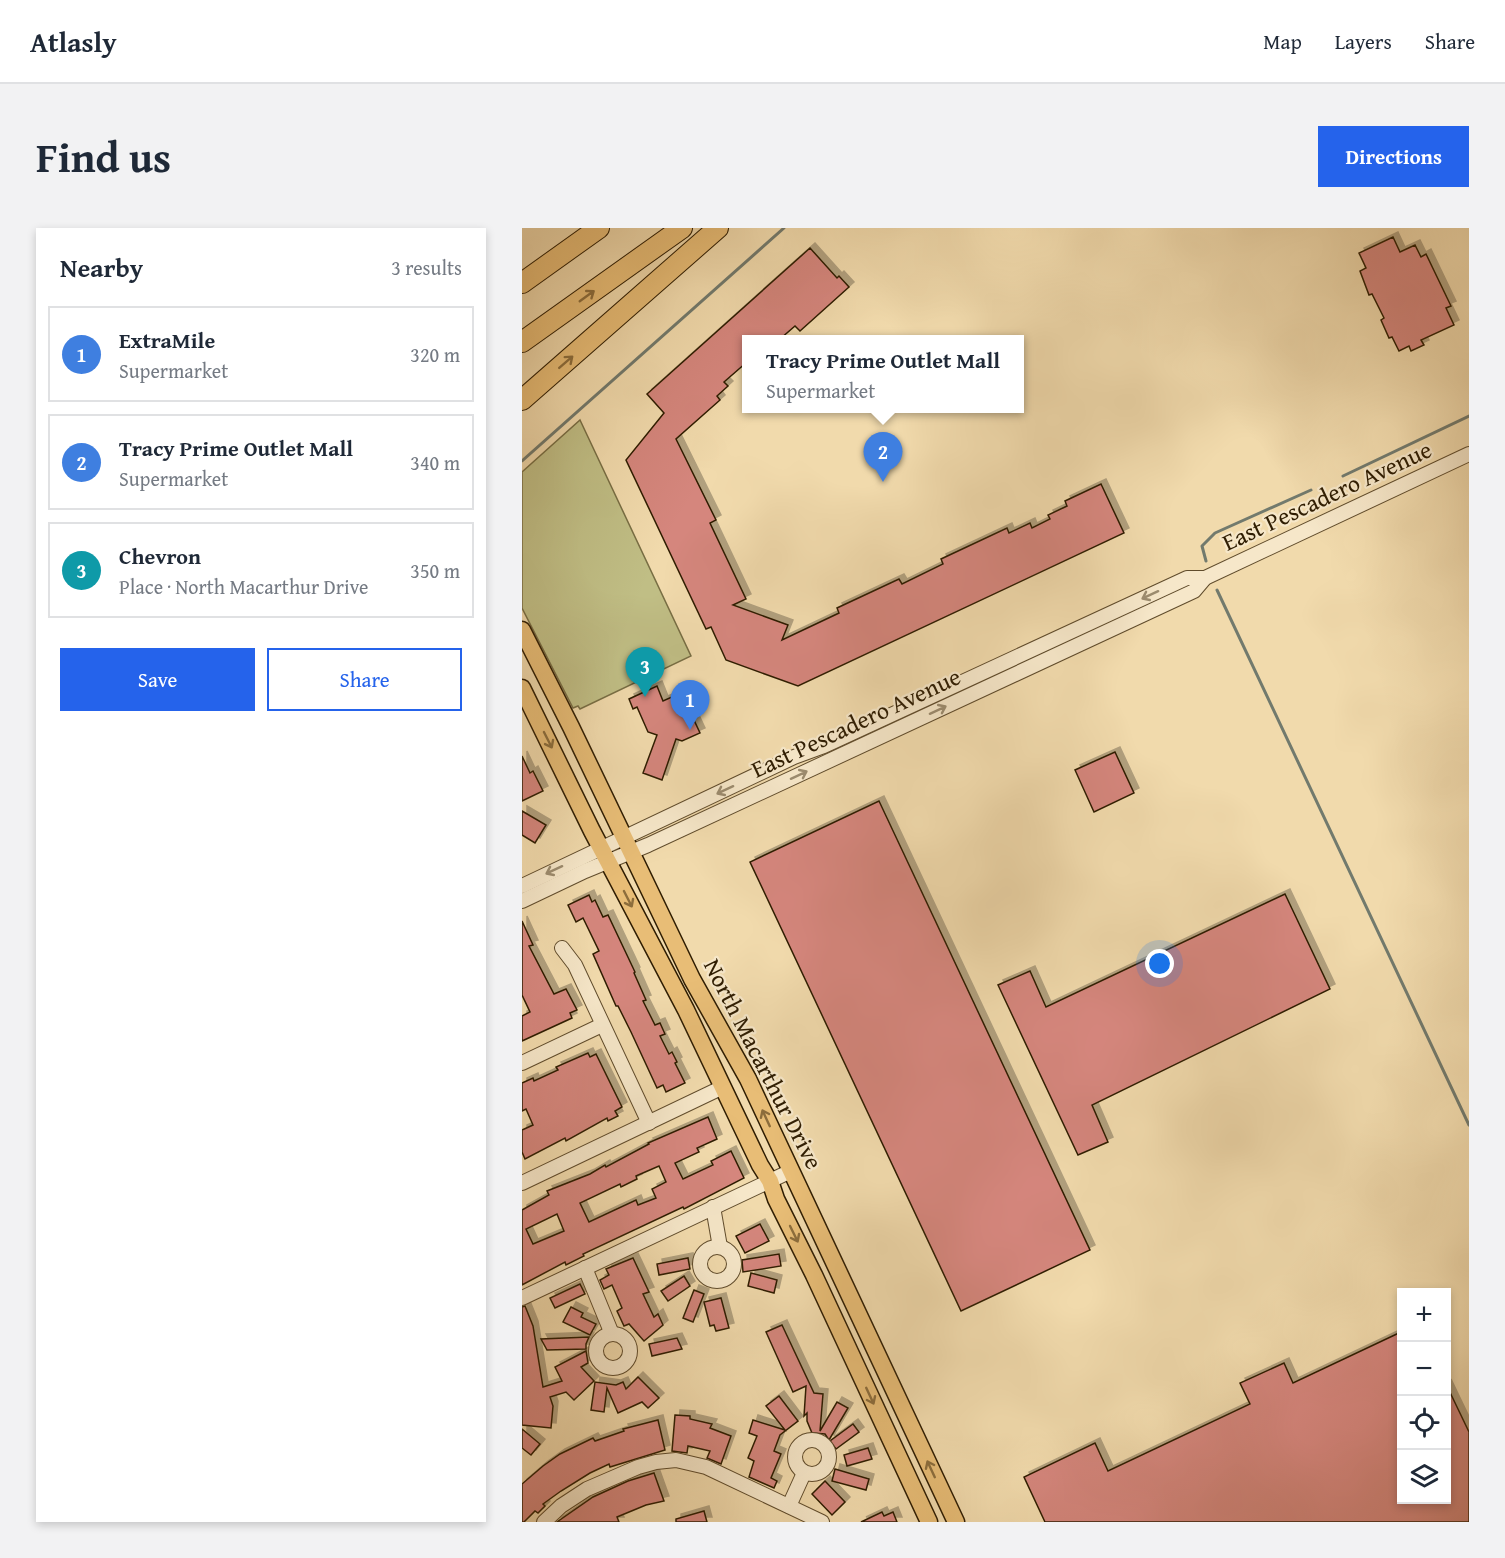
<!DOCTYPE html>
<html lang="en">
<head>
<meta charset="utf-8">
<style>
	body { margin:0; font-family:"Gentium Book Plus",serif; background:#f2f2f3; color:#1f2937 }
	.controls { position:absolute; right:18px; bottom:18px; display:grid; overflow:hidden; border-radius:0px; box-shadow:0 3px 9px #0003 }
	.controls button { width:54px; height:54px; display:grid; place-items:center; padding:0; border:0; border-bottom:2px solid #e0e1e3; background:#fff; color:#1f2937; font:30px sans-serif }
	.you { position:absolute; left:638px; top:736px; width:21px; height:21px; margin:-15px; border:4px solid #fff; border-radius:50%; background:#1a73e8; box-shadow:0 0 0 9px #1a73e833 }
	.badge { display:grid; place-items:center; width:39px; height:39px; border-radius:50%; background:#2563eb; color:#fff; font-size:20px; font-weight:700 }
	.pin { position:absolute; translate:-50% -50px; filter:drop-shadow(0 2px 3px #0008) }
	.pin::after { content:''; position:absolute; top:32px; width:21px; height:18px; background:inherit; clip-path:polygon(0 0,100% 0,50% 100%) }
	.popup { position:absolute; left:220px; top:107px; width:282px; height:78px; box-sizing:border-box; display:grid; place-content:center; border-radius:0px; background:#fff; filter:drop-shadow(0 2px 4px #0005); font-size:20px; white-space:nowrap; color:#747a83 }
	.popup b { font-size:22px; color:#1f2937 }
	.popup::after { content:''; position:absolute; left:50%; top:100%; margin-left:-12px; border:12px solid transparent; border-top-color:#fff }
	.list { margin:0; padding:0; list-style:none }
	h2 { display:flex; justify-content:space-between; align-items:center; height:78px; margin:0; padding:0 24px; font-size:26px }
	h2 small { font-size:20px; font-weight:400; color:#747a83 }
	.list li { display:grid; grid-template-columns:39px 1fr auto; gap:18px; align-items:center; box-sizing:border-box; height:96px; margin:0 12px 12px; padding:0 12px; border:2px solid #e0e1e3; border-radius:0px }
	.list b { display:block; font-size:22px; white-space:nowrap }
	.list p { margin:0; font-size:20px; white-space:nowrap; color:#747a83 }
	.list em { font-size:20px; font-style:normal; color:#747a83 }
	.actions { display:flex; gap:12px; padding:18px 24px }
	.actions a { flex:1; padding:14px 0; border:2px solid #2563eb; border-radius:0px; text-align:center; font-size:21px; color:#2563eb }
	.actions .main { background:#2563eb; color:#fff }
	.icon { flex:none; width:33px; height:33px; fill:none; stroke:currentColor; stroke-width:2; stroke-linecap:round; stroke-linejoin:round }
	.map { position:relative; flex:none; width:947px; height:1294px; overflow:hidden; border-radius:0px }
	header { display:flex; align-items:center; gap:36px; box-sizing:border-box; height:84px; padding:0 30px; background:#fff; border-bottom:2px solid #e0e1e3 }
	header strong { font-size:28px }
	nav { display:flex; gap:33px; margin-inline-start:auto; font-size:21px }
	.intro { display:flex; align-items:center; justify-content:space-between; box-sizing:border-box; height:144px; padding:0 36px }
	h1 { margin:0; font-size:42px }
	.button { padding:15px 27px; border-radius:0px; background:#2563eb; color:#fff; font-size:21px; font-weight:700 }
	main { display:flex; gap:36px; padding:0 36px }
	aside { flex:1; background:#fff; border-radius:0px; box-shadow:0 3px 9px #0003 }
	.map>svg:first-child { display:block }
	.green { fill:#c0be85; stroke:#786e44; stroke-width:1.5 }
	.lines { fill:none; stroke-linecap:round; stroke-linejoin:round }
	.stream { stroke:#727a6d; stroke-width:3 }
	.building { fill:#d5867d; stroke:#2f1d02; stroke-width:1.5; fill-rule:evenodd; filter:url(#shadow) }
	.minor-casing { stroke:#604c2c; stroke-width:16 }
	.major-casing { stroke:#2f1d02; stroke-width:19 }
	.highway-casing { stroke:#2f1d02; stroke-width:22 }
	.minor { stroke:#f6e7c9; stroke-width:14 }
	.major { stroke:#e8bd76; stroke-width:16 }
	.highway { stroke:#e8bd76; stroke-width:20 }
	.oneway { stroke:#8c6d3c }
	.oneway2 { stroke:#9c8c6f }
	.labels { text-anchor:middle; stroke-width:4.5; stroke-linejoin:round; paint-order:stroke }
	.street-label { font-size:24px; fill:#2f1d02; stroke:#f6e7c9 }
</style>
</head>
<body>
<header>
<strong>Atlasly</strong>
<nav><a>Map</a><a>Layers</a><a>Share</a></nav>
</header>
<div class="intro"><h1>Find us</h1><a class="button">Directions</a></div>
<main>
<aside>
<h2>Nearby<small>3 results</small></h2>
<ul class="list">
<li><span class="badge" style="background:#3f7fe0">1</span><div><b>ExtraMile</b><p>Supermarket</p></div><em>320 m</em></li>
<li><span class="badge" style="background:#3f7fe0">2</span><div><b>Tracy Prime Outlet Mall</b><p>Supermarket</p></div><em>340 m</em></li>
<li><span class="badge" style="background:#0f9aa8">3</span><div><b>Chevron</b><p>Place · North Macarthur Drive</p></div><em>350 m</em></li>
</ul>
<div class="actions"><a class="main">Save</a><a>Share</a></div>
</aside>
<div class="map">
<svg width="947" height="1294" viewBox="0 0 947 1294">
	<defs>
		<filter id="shadow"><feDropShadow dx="5" dy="-5" stdDeviation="0" flood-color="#0004"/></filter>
	</defs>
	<rect width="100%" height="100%" fill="#f1daac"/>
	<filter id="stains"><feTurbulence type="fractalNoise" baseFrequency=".00333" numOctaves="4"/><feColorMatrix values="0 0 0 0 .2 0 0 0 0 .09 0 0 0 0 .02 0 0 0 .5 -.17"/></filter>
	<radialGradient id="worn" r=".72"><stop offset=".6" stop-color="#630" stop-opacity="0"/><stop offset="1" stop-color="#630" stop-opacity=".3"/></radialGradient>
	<!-- green -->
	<path class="green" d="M58 192 169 428 58 481 56 478 51 480 0 380V244Z"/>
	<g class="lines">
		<!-- stream -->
		<g class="stream">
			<path d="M0 233 262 0"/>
			<path d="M821 248 947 188"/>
			<path d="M684 333 680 318 693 305 789 262"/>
			<path d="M695 362 947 897"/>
		</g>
	</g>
	<!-- building -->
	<g class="building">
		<path d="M871 9 878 24 893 17 899 29 904 26 929 78 924 80 932 97 899 112 902 117 889 123 887 118 877 123 870 109 867 110 859 92 862 90 850 66 847 67 838 43 844 40 837 25Z"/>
		<path d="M288 20 315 50 317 48 327 59 278 103 273 98 258 111H225V134L202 154 206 158 195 168 198 172 154 211 194 292 188 295 224 371 211 377 266 397 260 412 317 385 315 380 377 351 380 356 421 336 419 331 485 300 487 305 508 295 510 300 528 291 526 287 545 278 543 273 579 256 602 305 276 458 204 432 189 399 184 401 104 232 142 185 125 166Z"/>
		<path d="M135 458 141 473 152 468 163 473 178 505 160 513 154 511 140 552 121 545 135 507 126 504 115 479 111 481 107 471Z"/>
		<path d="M593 524 612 565 572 584 553 542Z"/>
		<path d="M0 528 8 545 11 543 21 563 0 573Z"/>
		<path d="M357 573 568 1022 439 1083 228 634Z"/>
		<path d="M0 583 24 597 13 615 0 607Z"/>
		<path d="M763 666 808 761 570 877 586 914 556 927 476 757 508 743 524 779Z"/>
		<path d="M67 667 70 674 73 672 81 689 86 687 113 744 112 745 124 772 121 773 133 797 138 795 143 806 138 808 147 826 150 824 155 834 153 835 163 855 144 864 141 857 135 860 109 804 96 778H94L71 726 77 723 61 690 54 694 46 677Z"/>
		<path d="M0 693 11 717 7 718 32 766 44 761 55 782 48 785 50 790 0 813V788L8 784 0 767Z"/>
		<path d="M66 825 68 829 74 826 100 879 93 883 96 888 86 893 85 890 44 913 43 910 3 931 0 924V902L11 897 4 881 0 883V855L11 850 12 853 36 842 34 839Z"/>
		<path d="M186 889 195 911 175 920 177 924 153 935 161 951 191 937 189 933 209 923 222 950 162 981 161 979 61 1026 62 1028 44 1037 43 1034 0 1057V982L27 967 25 963 68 946 83 937 84 939 127 916 126 915ZM137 938 144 954 130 961 134 970 116 977 114 972 67 994 58 975 98 956 99 959 115 951 114 948ZM35 986 42 1003 11 1016 4 1001Z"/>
		<path d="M238 996 247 1013 223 1025 214 1008Z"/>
		<path d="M257 1026 259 1038 221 1044 220 1032Z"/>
		<path d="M111 1030 127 1064 121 1066 132 1089 136 1086 141 1097 122 1113 107 1096 102 1098 95 1083 100 1080 90 1057 82 1061 78 1052 87 1047 84 1041Z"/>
		<path d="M166 1030 168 1041 137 1047 135 1036Z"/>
		<path d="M229 1045 255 1052 252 1065 226 1058Z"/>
		<path d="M162 1048 168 1058 146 1073 139 1063Z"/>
		<path d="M58 1056 63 1066 33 1080 28 1070Z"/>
		<path d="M172 1062 182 1066 171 1094 161 1090Z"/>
		<path d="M199 1070 207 1100 194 1103 192 1097 188 1098 182 1074Z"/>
		<path d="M3 1078 11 1098 21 1159 40 1153 33 1139 64 1123 66 1135 59 1139 72 1153 52 1172 44 1164 28 1169 31 1178 29 1200 0 1197V1079Z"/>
		<path d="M49 1079 61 1085 59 1089 74 1096 68 1107 41 1094Z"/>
		<path d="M260 1097 292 1165 301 1166 298 1203 315 1174 326 1180 307 1212 303 1206 290 1205 285 1193V1185L282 1188 284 1158 271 1164 244 1104Z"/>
		<path d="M879 1104V1272H924V1156L947 1204V1294H523L502 1249 573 1215 586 1243 728 1176 718 1155 762 1135 771 1155Z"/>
		<path d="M67 1109 64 1116V1121L25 1122 19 1111Z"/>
		<path d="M155 1110 160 1121 130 1128 127 1116Z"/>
		<path d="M116 1149 137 1170 126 1180 120 1174 96 1185 85 1160 82 1184 69 1182 73 1154 94 1157 101 1154 104 1161Z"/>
		<path d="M257 1168 276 1193 258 1207 252 1223 259 1226 249 1250 255 1253 252 1260 227 1249 232 1233 226 1230 235 1208 227 1205 231 1192 263 1202 244 1178Z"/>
		<path d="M153 1187 168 1188V1191L190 1196 188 1200 209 1208 199 1236 185 1230 188 1223 166 1218 165 1225 150 1223Z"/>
		<path d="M136 1192 143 1222 88 1239 87 1236 68 1245 39 1263 21 1276 23 1278 16 1285 13 1283 2 1294H0V1256L21 1238 38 1226 71 1210 73 1213 102 1203 101 1201Z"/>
		<path d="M331 1196 337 1204 314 1221 308 1213Z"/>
		<path d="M0 1201 18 1216 9 1227 0 1220Z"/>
		<path d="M346 1220 350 1231 325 1238 322 1227Z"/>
		<path d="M313 1241 347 1251 344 1262 310 1253Z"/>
		<path d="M132 1245 142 1273 124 1277 95 1289 97 1294H35L71 1269 106 1253Z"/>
		<path d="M303 1253 323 1274 310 1287 290 1266Z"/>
		<path d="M182 1283 185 1294H154V1291Z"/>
		<path d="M360 1284 362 1288 371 1284 375 1294H339Z"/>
	</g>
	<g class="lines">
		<defs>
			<g id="minor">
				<path d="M0 658 272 529 302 518 665 350H683"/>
				<path d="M0 673 63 643 126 617 672 363 683 350 947 226"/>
				<path d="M40 720 53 737 127 895"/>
				<path d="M0 835 80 797"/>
				<path d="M0 955 201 859"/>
				<path d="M191 979 198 1019"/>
				<circle cx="195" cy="1036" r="17"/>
				<path d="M63 1040 90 1106"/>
				<path d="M0 1070 269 943"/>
				<circle cx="91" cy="1123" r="17"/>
				<circle cx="290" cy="1229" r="17"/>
				<path d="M267 1278 282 1245"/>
				<path d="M22 1294 39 1278 65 1261 116 1239 134 1234 154 1232 184 1239 300 1294"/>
			</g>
			<g id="major">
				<path d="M0 402 49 499 170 751 226 851 434 1294"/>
				<path d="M0 460 70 603 164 782 238 937 248 953 254 971 292 1047 407 1294"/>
			</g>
			<g id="highway">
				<path d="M0 55 77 0"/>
				<path d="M0 114 160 0"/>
				<path d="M0 172 196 0"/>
			</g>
		</defs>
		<!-- minor casing -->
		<use href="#minor" class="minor-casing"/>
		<!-- major casing -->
		<use href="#major" class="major-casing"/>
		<!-- highway casing -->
		<use href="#highway" class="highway-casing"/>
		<!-- minor -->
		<use href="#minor" class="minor"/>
		<!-- major -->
		<use href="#major" class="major"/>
		<!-- highway -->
		<use href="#highway" class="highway"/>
	</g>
	<!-- one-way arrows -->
	<defs><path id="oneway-shaft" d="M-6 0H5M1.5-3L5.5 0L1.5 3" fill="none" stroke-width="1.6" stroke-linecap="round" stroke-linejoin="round" transform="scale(1.5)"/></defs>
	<g class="oneway">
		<use href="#oneway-shaft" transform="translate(65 68) rotate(-36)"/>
		<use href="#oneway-shaft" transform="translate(44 134) rotate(-41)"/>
		<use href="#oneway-shaft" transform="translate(26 512) rotate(63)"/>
		<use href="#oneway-shaft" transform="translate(106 671) rotate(63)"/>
		<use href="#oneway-shaft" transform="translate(244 890) rotate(-115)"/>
		<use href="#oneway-shaft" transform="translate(272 1006) rotate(64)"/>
		<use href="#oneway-shaft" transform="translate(348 1168) rotate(65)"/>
		<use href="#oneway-shaft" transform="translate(409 1241) rotate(-115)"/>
	</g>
	<g class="oneway2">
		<use href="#oneway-shaft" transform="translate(628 367) rotate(155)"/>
		<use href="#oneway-shaft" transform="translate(416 482) rotate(-25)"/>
		<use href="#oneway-shaft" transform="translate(277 547) rotate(-25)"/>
		<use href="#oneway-shaft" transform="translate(203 562) rotate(155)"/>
		<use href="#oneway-shaft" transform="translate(32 642) rotate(155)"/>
	</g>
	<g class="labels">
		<!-- street labels -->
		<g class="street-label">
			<text transform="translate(805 268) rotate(-25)" y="8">East Pescadero Avenue</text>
			<text transform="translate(334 495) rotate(-25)" y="8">East Pescadero Avenue</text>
			<text transform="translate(241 836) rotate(63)" y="8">North Macarthur Drive</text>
		</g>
	</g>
	<rect width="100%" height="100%" filter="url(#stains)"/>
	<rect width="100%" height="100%" fill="url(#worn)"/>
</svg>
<div class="controls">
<button>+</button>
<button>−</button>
<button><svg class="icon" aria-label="locate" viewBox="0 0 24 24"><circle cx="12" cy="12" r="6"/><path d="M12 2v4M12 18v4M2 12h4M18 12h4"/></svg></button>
<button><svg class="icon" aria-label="layers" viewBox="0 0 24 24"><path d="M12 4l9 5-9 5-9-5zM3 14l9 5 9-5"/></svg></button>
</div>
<div class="you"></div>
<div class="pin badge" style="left:168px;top:502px;background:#3f7fe0">1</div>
<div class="pin badge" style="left:361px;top:254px;background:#3f7fe0">2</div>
<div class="popup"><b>Tracy Prime Outlet Mall</b>Supermarket</div>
<div class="pin badge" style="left:123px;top:469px;background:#0f9aa8">3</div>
</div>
</main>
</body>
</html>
